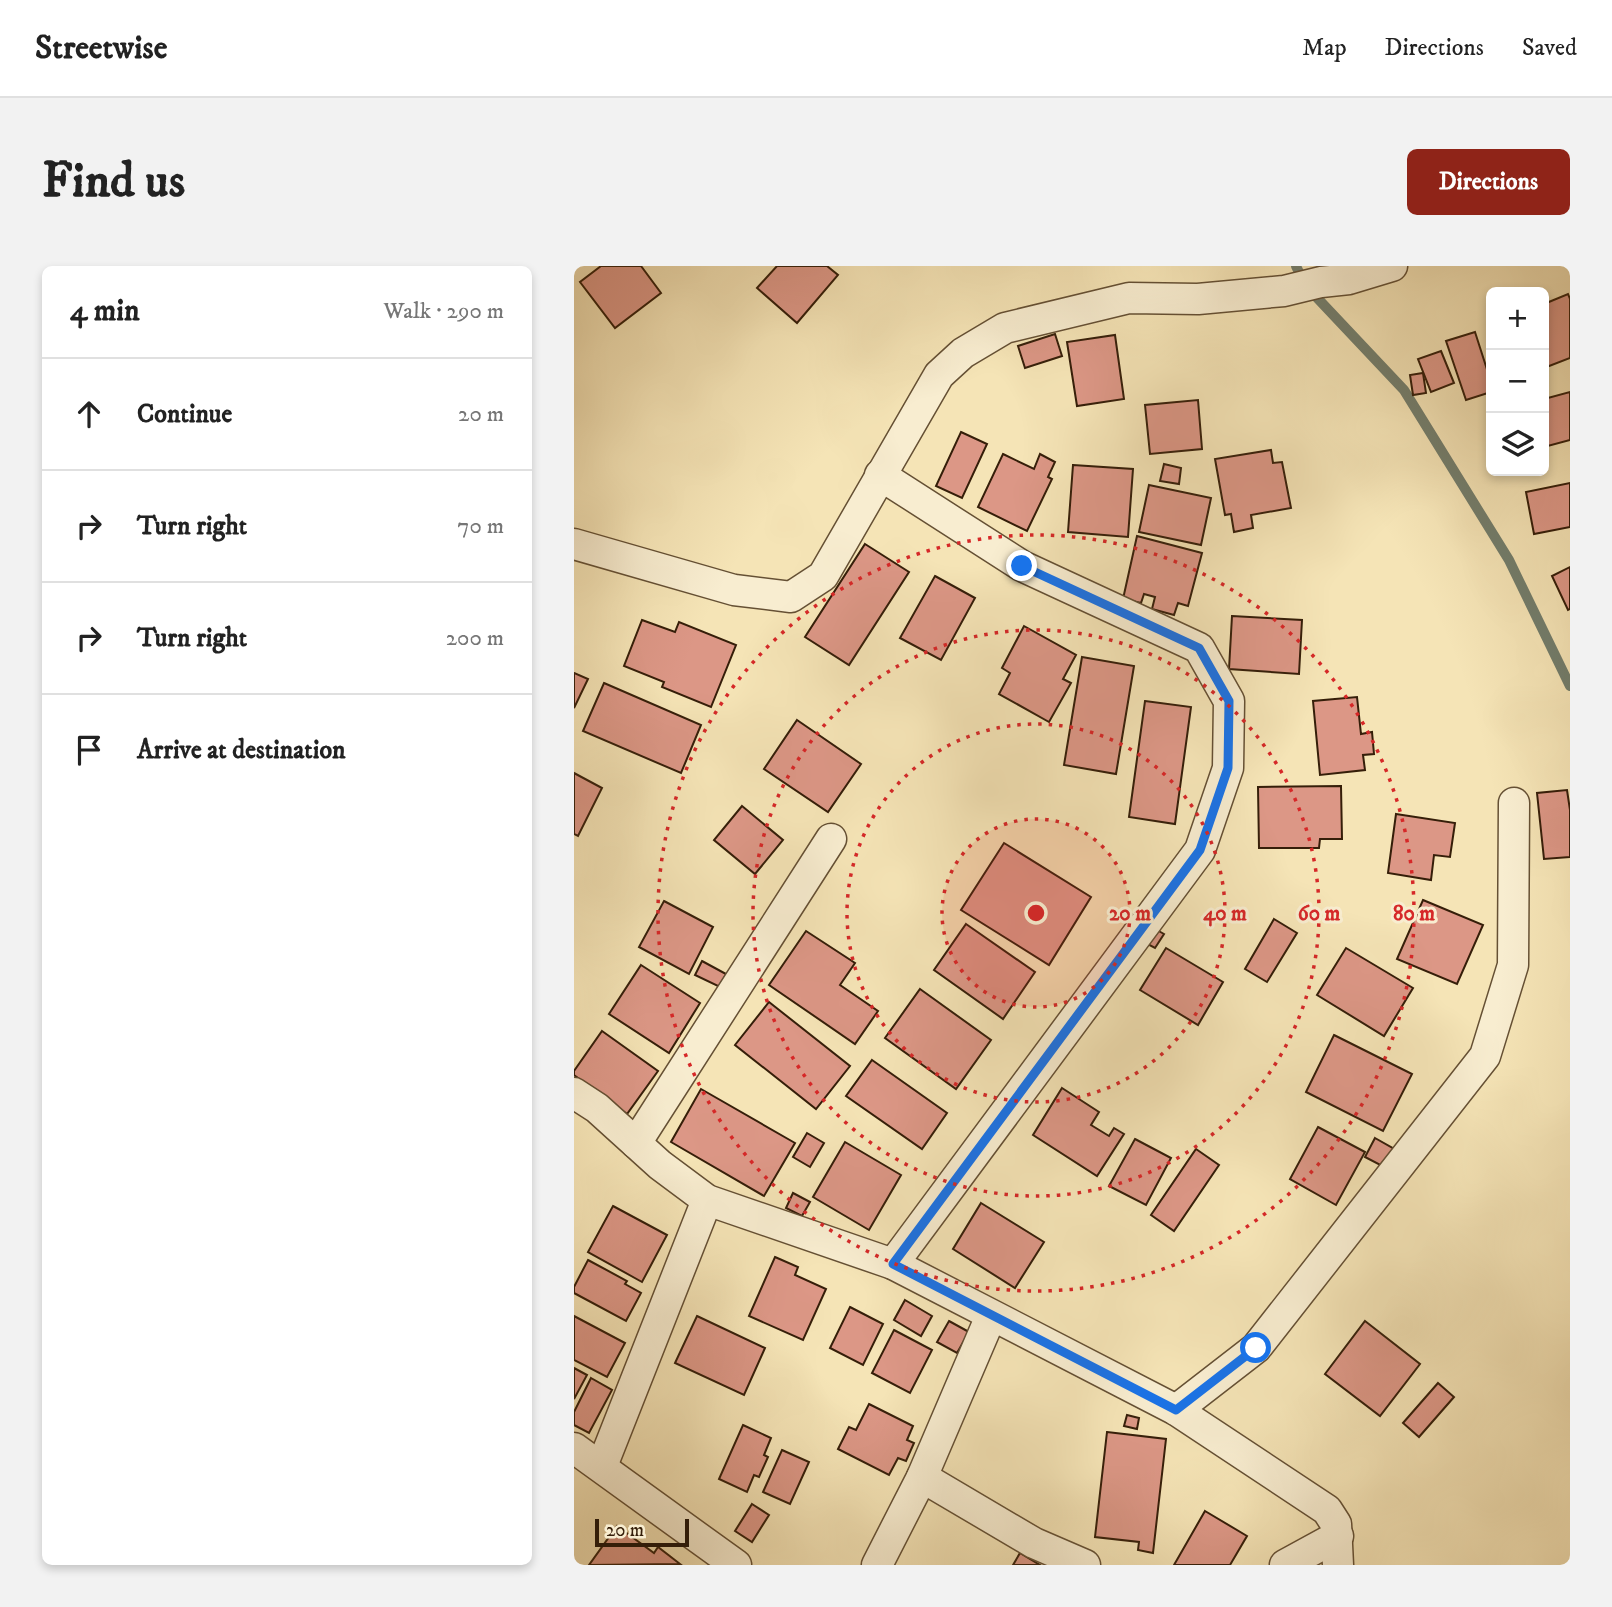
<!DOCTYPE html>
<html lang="en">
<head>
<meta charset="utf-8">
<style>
	body { margin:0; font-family:"IM FELL DW Pica",serif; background:#f2f2f2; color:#222 }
	.controls { position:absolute; right:21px; top:21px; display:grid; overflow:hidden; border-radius:10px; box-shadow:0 4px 10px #0003 }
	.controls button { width:63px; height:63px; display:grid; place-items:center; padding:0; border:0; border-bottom:2px solid #e0e0e0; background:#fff; color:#222; font:35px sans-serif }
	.scale { position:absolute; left:21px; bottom:18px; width:94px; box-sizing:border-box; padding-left:7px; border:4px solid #351e09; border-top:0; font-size:19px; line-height:24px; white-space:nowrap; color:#351e09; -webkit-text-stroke:5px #f8edd0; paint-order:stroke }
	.stop { position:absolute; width:21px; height:21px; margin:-16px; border:5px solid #1a73e8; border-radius:50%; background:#fff }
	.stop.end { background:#1a73e8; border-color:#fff; box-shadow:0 2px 7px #0008 }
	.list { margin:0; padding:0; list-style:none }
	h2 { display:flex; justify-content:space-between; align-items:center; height:91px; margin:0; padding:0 28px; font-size:30px }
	h2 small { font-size:23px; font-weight:400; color:#767676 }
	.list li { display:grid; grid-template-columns:46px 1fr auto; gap:21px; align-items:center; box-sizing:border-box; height:112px; padding:0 28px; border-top:2px solid #e0e0e0 }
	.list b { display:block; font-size:26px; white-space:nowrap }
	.list em { font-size:23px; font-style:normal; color:#767676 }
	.icon { flex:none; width:38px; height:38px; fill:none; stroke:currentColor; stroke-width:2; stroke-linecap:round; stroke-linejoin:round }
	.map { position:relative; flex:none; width:996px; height:1299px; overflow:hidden; border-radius:10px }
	header { display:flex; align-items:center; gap:42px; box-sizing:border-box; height:98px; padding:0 35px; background:#fff; border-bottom:2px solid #e0e0e0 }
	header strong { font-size:33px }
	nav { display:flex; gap:38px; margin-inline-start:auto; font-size:24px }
	.intro { display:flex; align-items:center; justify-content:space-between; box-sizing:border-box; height:168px; padding:0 42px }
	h1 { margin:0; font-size:49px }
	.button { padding:18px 32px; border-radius:10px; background:#8f2418; color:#fff; font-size:24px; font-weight:700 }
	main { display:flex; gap:42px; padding:0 42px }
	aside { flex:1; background:#fff; border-radius:10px; box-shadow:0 4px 10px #0003 }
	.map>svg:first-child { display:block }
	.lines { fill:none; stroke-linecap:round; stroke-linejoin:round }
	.stream { stroke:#737e6d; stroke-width:10 }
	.building { fill:#dc9786; stroke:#351e09; stroke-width:2 }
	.minor-casing { stroke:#655034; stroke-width:33 }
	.minor { stroke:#f8edd0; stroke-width:30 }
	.route { stroke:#1a73e8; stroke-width:9 }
	.ring { fill:none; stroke:#d62828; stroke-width:3.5; stroke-dasharray:3.5 7 }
	.centre { fill:#d62828; stroke:#f8edd0; stroke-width:3.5 }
	.ring-label { font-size:21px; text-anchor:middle; font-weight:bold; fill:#d62828; stroke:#f8edd0; stroke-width:6; stroke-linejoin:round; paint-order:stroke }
</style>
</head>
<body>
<header>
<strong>Streetwise</strong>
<nav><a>Map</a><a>Directions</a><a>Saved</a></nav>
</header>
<div class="intro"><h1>Find us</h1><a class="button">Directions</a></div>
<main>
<aside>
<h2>4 min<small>Walk · 290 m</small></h2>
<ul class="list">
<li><svg class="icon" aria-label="ahead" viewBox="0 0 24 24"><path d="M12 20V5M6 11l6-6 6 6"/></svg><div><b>Continue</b></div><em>20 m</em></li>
<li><svg class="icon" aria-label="right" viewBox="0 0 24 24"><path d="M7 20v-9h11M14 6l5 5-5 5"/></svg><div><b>Turn right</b></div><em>70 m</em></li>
<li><svg class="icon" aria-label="right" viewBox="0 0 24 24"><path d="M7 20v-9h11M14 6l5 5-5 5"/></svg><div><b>Turn right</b></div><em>200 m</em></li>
<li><svg class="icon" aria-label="arrive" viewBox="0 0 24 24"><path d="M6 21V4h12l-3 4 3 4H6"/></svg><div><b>Arrive at destination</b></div></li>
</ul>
</aside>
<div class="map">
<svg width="996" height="1299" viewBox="0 0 996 1299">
	<rect width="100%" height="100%" fill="#f5e4b6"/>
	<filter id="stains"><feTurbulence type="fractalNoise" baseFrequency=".00286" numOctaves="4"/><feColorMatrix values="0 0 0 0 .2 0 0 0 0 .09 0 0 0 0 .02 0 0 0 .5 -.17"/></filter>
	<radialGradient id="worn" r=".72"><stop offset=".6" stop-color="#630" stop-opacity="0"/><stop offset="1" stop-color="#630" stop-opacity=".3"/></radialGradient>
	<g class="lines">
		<!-- stream -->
		<path class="stream" d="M722 0 731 19 830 124 935 294 996 420"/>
	</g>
	<!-- building -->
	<g class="building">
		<path d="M27 0H67L87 27 41 62 6 16Z"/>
		<path d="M203 0H253L264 9 223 57 183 22Z"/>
		<path d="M994 28 996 33V92L970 102V38Z"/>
		<path d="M901 66 917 116V126L892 134 872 75Z"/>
		<path d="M481 68 488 90 451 102 444 80Z"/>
		<path d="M541 69 550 133 503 140 493 76Z"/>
		<path d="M867 85 880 117 857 126 844 93Z"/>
		<path d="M849 107 852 127 839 129 836 109Z"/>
		<path d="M996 126V174L970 181V133Z"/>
		<path d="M624 134 628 183 576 188 571 139Z"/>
		<path d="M387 166 413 178 388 232 362 220Z"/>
		<path d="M697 184 699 197 708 196 717 242 677 249 679 262 660 266 657 248 651 249 641 193Z"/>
		<path d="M429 188 460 203 466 188 481 196 474 211 478 213 453 265 404 241Z"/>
		<path d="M590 198 607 202 605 218 586 215Z"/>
		<path d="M499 199 559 203 554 271 494 266Z"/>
		<path d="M996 217V261L960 268 952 226Z"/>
		<path d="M575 219 637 232 627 279 565 266Z"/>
		<path d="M563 270 628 287 614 340 604 337 600 349 578 343 581 331 570 328 567 337 549 333Z"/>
		<path d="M291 278 335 306 275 399 231 371Z"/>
		<path d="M996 301V343L994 344 978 310Z"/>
		<path d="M361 310 401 332 367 394 326 372Z"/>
		<path d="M658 350 728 354 725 408 655 403Z"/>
		<path d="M68 354 101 366 105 356 162 379 137 441 88 421 90 416 50 400Z"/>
		<path d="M450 360 502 389 489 413 497 417 475 456 425 428 436 407 428 402Z"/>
		<path d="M508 391 560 400 542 508 490 499Z"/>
		<path d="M0 407 14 413 0 442Z"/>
		<path d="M30 417 127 459 107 507 9 465Z"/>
		<path d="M783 431 787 468 798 466 800 488 789 489 791 504 746 509 739 435Z"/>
		<path d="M571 435 617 441 601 558 555 551Z"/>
		<path d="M223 454 287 498 254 546 190 503Z"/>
		<path d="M0 507 28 522 4 570 0 568Z"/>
		<path d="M767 520 768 573H746L745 582H685L684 521Z"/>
		<path d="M993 524 996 544V591L970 593 963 527Z"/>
		<path d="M168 540 209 574 181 608 140 574Z"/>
		<path d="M822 548 881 557 876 591 860 589 857 614 814 607Z"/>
		<path d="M430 577 517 631 475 699 387 644Z"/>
		<path d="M849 634 909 659 883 718 823 693Z"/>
		<path d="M90 635 139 661 115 708 65 681Z"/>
		<path d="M700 653 723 667 693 716 671 703Z"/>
		<path d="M392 658 461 706 429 753 360 704Z"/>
		<path d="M574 659 590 668 581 682 566 674Z"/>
		<path d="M232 665 281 697 266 719 304 745 281 778 195 719Z"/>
		<path d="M592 682 649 716 624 759 566 724Z"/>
		<path d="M772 682 839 722 810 770 743 729Z"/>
		<path d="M128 695 152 708 146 721 121 709Z"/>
		<path d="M67 699 126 737 95 787 35 748Z"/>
		<path d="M346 723 417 774 382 823 311 772Z"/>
		<path d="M195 736 276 800 242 843 161 779Z"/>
		<path d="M28 765 84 805 53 848 0 809V805Z"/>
		<path d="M760 769 838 808 809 865 732 826Z"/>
		<path d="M298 794 373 847 348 883 272 830Z"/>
		<path d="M488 822 525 846 517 859 535 870 540 862 550 868 523 910 459 869Z"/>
		<path d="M127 823 221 877 190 930 97 876Z"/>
		<path d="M744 861 791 886 762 939 716 913Z"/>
		<path d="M233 867 250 877 236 901 219 891Z"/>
		<path d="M801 872 822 884 812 902 791 891Z"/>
		<path d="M561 873 597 892 572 939 535 920Z"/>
		<path d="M271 876 327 909 295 964 239 931Z"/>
		<path d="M622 883 645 899 600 965 577 949Z"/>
		<path d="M219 927 236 936 228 950 212 942Z"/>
		<path d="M407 937 470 976 441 1022 379 983Z"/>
		<path d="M39 940 93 969 68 1016 14 986Z"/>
		<path d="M201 991 224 1001 221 1009 252 1023 229 1074 175 1050Z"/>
		<path d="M14 994 53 1015 51 1018 67 1027 52 1055 0 1027V1021Z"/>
		<path d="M331 1034 358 1050 347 1070 320 1054Z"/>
		<path d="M276 1041 309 1058 289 1099 256 1082Z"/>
		<path d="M0 1050 51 1077 33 1111 0 1094Z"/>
		<path d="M123 1050 191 1082 170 1129 101 1097Z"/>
		<path d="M375 1055 395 1066 383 1087 363 1076Z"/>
		<path d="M791 1055 846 1098 806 1150 751 1108Z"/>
		<path d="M320 1064 358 1084 336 1127 298 1107Z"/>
		<path d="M0 1102 13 1109 0 1133Z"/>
		<path d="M17 1112 38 1124 15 1167 0 1159V1146Z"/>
		<path d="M864 1117 880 1131 845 1171 829 1157Z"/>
		<path d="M295 1138 339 1160 333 1174 340 1177 332 1195 324 1192 315 1209 264 1183 275 1161 282 1164Z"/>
		<path d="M553 1149 565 1152 563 1163 550 1160Z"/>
		<path d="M169 1159 197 1172 190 1189 194 1191 185 1211 180 1209 173 1226 145 1213Z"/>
		<path d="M533 1166 592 1173 579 1287 564 1284 565 1276 521 1271Z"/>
		<path d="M208 1184 235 1196 216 1238 189 1226Z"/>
		<path d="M178 1238 195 1249 178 1276 161 1265Z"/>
		<path d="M631 1245 673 1270 656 1299H600Z"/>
		<path d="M43 1260 80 1287 84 1281 106 1298 15 1299Z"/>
		<path d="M446 1287 466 1299H439Z"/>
	</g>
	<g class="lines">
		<defs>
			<g id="minor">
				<path d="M306 209 448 300 625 382 655 435 654 502 626 584 319 998"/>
				<path d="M0 278 160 324 217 331 249 310 365 109 389 87 431 62 555 32 624 33 710 25 747 16 775 13 818 0"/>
				<path d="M0 827 23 842 86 899 133 934 319 998 602 1144 753 1244 762 1258 764 1299"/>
				<path d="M62 877 257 573"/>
				<path d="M602 1144 682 1082 911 790 939 699 940 537"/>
				<path d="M0 1182 162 1299"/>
				<path d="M28 1200 133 934"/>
				<path d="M348 1211 460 1277 511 1299"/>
				<path d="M303 1299 348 1211 417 1050"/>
				<path d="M711 1299 764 1270"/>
			</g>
		</defs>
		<!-- minor casing -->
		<use href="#minor" class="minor-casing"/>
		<!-- minor -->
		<use href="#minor" class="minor"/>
	</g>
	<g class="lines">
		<!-- route -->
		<path class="route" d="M448 300 625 382 655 435 654 502 626 584 319 998 602 1144 682 1082"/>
	</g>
	<!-- distance rings -->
	<circle cx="462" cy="647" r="94" fill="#d62828" fill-opacity=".12"/>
	<g class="ring">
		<circle cx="462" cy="647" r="94"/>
		<circle cx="462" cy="647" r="189"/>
		<circle cx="462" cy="647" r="283"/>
		<circle cx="462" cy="647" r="378"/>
	</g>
	<circle cx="462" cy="647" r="10" class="centre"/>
	<g class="ring-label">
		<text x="556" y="654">20 m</text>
		<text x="651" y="654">40 m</text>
		<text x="745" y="654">60 m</text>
		<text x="840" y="654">80 m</text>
	</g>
	<rect width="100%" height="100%" filter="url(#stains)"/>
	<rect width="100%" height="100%" fill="url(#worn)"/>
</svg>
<div class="controls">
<button>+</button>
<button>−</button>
<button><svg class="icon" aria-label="layers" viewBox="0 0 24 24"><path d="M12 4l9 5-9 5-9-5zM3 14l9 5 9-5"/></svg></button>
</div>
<div class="scale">20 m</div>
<div class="stop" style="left:682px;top:1082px"></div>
<div class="stop end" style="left:448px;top:300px"></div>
</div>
</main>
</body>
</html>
